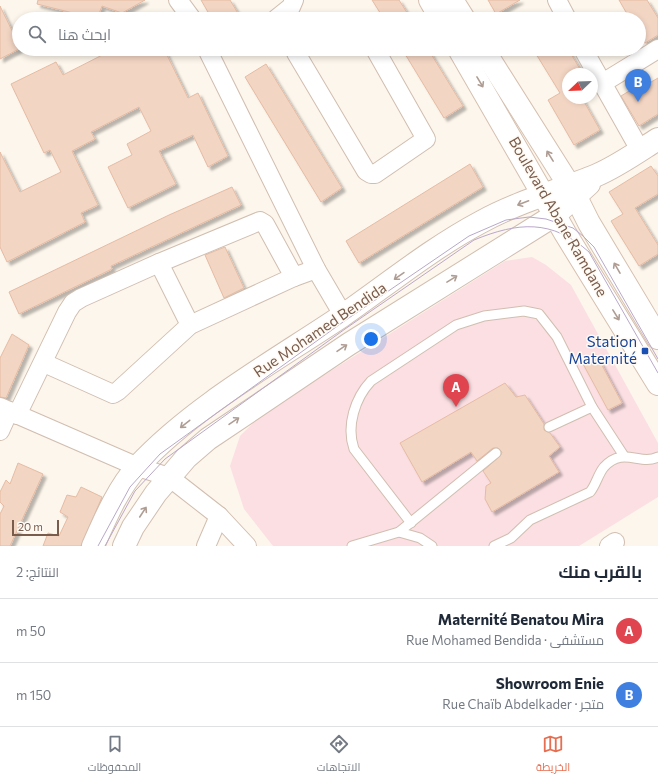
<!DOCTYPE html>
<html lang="ar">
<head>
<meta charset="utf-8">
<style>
	body { margin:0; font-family:Commissioner,Cairo,sans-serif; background:#f6f6f7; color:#1f2937; direction:rtl }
	.compass { position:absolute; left:562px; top:68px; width:36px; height:36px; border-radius:50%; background:#fff; box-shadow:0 2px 6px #0003; rotate:247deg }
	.scale { position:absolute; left:12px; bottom:10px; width:47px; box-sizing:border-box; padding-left:4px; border:2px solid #7a5c4d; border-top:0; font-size:11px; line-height:14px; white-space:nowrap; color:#7a5c4d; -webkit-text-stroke:3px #fffaf3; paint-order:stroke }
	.you { position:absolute; left:371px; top:339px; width:14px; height:14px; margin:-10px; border:3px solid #fff; border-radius:50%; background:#1a73e8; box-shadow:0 0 0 6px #1a73e833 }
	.badge { display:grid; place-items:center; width:26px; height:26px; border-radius:50%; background:#e76f51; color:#fff; font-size:13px; font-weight:700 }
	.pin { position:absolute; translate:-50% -33px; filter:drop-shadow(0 1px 2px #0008) }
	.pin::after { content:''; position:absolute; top:21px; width:14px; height:12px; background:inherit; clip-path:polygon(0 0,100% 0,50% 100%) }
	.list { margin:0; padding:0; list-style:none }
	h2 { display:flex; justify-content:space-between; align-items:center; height:52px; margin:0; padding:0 16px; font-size:17px }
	h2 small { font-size:13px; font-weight:400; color:#747a83 }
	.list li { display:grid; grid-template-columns:26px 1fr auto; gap:12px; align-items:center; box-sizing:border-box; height:64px; padding:0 16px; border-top:1px solid #e0e1e3 }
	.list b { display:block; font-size:15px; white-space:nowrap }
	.list p { margin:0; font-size:13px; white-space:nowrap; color:#747a83 }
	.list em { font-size:13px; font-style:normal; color:#747a83 }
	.icon { flex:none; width:22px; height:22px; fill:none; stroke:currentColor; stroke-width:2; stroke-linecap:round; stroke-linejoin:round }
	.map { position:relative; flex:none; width:658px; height:546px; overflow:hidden; direction:ltr }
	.search { position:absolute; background:#fff; box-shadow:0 2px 6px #0003; left:12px; right:12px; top:12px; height:44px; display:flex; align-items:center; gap:10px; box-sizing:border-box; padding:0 14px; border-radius:22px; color:#747a83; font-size:15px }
	.sheet { height:180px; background:#fff }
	nav { display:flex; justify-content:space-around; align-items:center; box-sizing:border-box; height:56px; border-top:1px solid #e0e1e3; background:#fff; font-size:11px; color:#747a83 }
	nav a { display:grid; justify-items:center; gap:2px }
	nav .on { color:#e76f51 }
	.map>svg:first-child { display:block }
	.medical { fill:#fbdfe3 }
	.building { fill:#f3d5c3; stroke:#e6bba3; filter:url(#shadow) }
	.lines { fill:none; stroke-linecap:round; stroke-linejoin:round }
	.service-casing { stroke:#d1beb0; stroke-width:11 }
	.minor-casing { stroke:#d1beb0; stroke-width:20 }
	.tertiary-casing { stroke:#d1beb0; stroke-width:24 }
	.secondary-casing { stroke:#d6c0b0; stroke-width:24 }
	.service { stroke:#fff; stroke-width:9 }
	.minor { stroke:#fff; stroke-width:18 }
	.tertiary { stroke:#fff; stroke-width:22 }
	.secondary { stroke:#fff; stroke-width:22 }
	.tram { stroke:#b9a8c9; stroke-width:1 }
	.oneway { stroke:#af9d94 }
	.transit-dot { fill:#1a4fb4; stroke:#fffaf3; stroke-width:1.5 }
	.labels { text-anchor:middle; stroke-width:3; stroke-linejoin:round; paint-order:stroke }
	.street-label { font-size:15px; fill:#7a5c4d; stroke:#fffaf3 }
	.transit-label { font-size:15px; fill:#164399; stroke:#fffaf3; text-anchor:end }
</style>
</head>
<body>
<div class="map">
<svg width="658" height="546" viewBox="0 0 658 546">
	<defs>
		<filter id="shadow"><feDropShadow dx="3.5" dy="3.5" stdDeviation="1" flood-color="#0004"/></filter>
	</defs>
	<rect width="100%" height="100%" fill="#fdf6ec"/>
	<!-- medical -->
	<path class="medical" d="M532 257 546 265 571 285 658 443V497L579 546H273L244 509 230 466 240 436 261 415 505 261Z"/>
	<!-- building -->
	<g class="building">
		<path d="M38 0H145L122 13 102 6 97 19 37 4Z"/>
		<path d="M201 0H230L239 15 232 19H212Z"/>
		<path d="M372 0H399L411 19H384Z"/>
		<path d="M488 0H520L496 14Z"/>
		<path d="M619 0H647L658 18V35L645 43 639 34V19H630Z"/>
		<path d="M0 6 19 45V49L0 59Z"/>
		<path d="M114 49H164L188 98 198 93 228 156 208 167 193 135 159 151 176 184 128 208 108 167 132 155 127 144 151 131 139 107 91 132 95 139 72 151 98 205 81 213 85 222 7 262 0 247V152L20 192 61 172 50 150 44 153 11 84 56 62 63 75Z"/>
		<path d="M402 49H428L463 106 444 118Z"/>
		<path d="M533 49H568L583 74H568V98H582L600 130 574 145 548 100 560 93Z"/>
		<path d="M266 64 342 188 321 202 245 77Z"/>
		<path d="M658 78V114L639 126 621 96 644 82 646 85Z"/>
		<path d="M470 164 483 187 359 263 346 241Z"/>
		<path d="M651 166 658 176V194L635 208 658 245V254L639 266 611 221 623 214 609 192Z"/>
		<path d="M232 187 241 205 111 266 112 269 19 314 9 292 169 215Z"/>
		<path d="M225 247 244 288 224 298 205 255Z"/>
		<path d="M12 334 29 345 6 398 0 397V358Z"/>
		<path d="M596 354 622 403 608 410 582 362Z"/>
		<path d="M505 383 516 397 525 395 544 424V430L550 433 560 447 549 456 559 472 492 512 485 499 486 486 491 483 483 471 501 455 502 452 498 448H493L477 461 471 452 422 482 400 443Z"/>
		<path d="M18 463 43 474 10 546H0V514L4 506 0 502V492L6 480 10 484Z"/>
		<path d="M81 487 102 497 81 546H43L48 533 59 536 68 517 60 512 67 495 76 497Z"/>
	</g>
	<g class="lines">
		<defs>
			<g id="service">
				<path d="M549 427 592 407 624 456"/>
				<path d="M411 523 354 449C346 426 355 398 371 381L456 325 484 316 524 311 539 314 557 337 592 407"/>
				<path d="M399 532 420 538 432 546"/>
				<path d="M352 546 399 532 496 453"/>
				<path d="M494 546 511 538 530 520 590 492C596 485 598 474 604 467 623 446 640 466 658 457"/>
			</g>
			<g id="minor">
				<path d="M178 0 192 19"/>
				<path d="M557 0 567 19"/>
				<path d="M276 19 291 7 294 0"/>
				<path d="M207 49 316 269 343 315"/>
				<path d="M302 49 296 53 366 171 371 174H375L426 139 375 49"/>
				<path d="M583 49 640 150"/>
				<path d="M601 84 658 49"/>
				<path d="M159 263 190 325"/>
				<path d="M44 363 113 394 118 391 190 325 294 277 316 269"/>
				<path d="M0 407 138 467 169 477 219 516 247 546"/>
				<path d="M17 415 67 312 73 303 81 298 159 263 260 221 265 224 294 277"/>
				<path d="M0 431 9 411"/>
				<path d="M206 546 219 516"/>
				<path d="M609 546 615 542"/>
			</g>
			<g id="tertiary">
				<path d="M93 546C105 519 118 488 138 466 194 406 275 361 342 316 388 284 432 248 481 222 517 202 558 191 597 175 618 166 639 151 658 139"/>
				<path d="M124 546 133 527 156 493 186 458 208 439 349 344 555 215 589 184"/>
			</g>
			<g id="secondary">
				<path d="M430 0 441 19"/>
				<path d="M452 0 464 19"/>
				<path d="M459 49 565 233 658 384"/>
				<path d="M483 49 574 193 589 223 658 338"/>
			</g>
		</defs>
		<!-- service casing -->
		<use href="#service" class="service-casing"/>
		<!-- minor casing -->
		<use href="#minor" class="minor-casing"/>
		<!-- tertiary casing -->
		<use href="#tertiary" class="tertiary-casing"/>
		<!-- secondary casing -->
		<use href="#secondary" class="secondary-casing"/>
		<!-- service -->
		<use href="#service" class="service"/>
		<!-- minor -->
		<use href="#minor" class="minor"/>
		<!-- tertiary -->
		<use href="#tertiary" class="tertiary"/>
		<!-- secondary -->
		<use href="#secondary" class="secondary"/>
		<!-- tram -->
		<g class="tram">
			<path d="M98 546 130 487 160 454 343 322 469 236 506 220 529 217 546 219 573 228 583 236 594 247 658 359"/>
			<path d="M105 546 135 491 165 459 345 329 474 240C518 222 552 219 589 252L658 373"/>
		</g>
	</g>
	<!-- one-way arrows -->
	<defs><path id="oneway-shaft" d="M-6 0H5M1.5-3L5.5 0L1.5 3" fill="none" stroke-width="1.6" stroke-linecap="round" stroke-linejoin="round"/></defs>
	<g class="oneway">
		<use href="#oneway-shaft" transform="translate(480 82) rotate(59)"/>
		<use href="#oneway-shaft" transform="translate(550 156) rotate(-122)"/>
		<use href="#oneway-shaft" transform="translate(523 203) rotate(159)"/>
		<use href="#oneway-shaft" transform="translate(617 268) rotate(-120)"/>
		<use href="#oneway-shaft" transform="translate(399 276) rotate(145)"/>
		<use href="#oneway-shaft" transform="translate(452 279) rotate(-32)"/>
		<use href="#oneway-shaft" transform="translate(616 315) rotate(58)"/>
		<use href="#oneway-shaft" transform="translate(342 348) rotate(-34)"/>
		<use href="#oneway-shaft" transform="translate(234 421) rotate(-34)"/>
		<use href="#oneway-shaft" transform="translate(185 424) rotate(142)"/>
		<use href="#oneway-shaft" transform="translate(143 512) rotate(-57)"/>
	</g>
	<!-- markers -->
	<rect class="transit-dot" x="641" y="347" width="8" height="8" rx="2"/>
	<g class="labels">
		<!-- street labels -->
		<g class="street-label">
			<text transform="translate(558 217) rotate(60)" y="5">Boulevard Abane Ramdane</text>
			<text transform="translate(320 330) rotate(-34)" y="5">Rue Mohamed Bendida</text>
		</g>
		<!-- transit labels -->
		<g class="transit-label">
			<text x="637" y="347">Station<tspan x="637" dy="17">Maternité</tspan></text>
		</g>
	</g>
</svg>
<svg class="compass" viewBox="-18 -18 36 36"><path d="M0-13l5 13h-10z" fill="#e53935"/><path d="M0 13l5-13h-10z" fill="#747a83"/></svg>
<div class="scale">20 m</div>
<div class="you"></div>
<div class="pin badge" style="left:456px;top:407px;background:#e0444e">A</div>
<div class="pin badge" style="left:638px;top:102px;background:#3f7fe0">B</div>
<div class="search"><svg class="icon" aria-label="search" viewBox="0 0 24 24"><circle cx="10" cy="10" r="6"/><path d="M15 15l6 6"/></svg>ابحث هنا</div>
</div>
<section class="sheet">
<h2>بالقرب منك<small>النتائج: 2</small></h2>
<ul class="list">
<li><span class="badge" style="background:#e0444e">A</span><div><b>Maternité Benatou Mira</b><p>مستشفى · Rue Mohamed Bendida</p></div><em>50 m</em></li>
<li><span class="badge" style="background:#3f7fe0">B</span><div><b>Showroom Enie</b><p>متجر · Rue Chaïb Abdelkader</p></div><em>150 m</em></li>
</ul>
</section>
<nav>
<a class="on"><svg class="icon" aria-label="map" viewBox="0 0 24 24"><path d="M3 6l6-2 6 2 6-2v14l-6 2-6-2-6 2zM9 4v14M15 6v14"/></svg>الخريطة</a>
<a><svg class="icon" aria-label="directions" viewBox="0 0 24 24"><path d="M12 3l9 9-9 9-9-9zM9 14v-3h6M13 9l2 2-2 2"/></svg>الاتجاهات</a>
<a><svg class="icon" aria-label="saved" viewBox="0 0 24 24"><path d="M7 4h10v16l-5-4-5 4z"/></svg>المحفوظات</a>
</nav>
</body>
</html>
